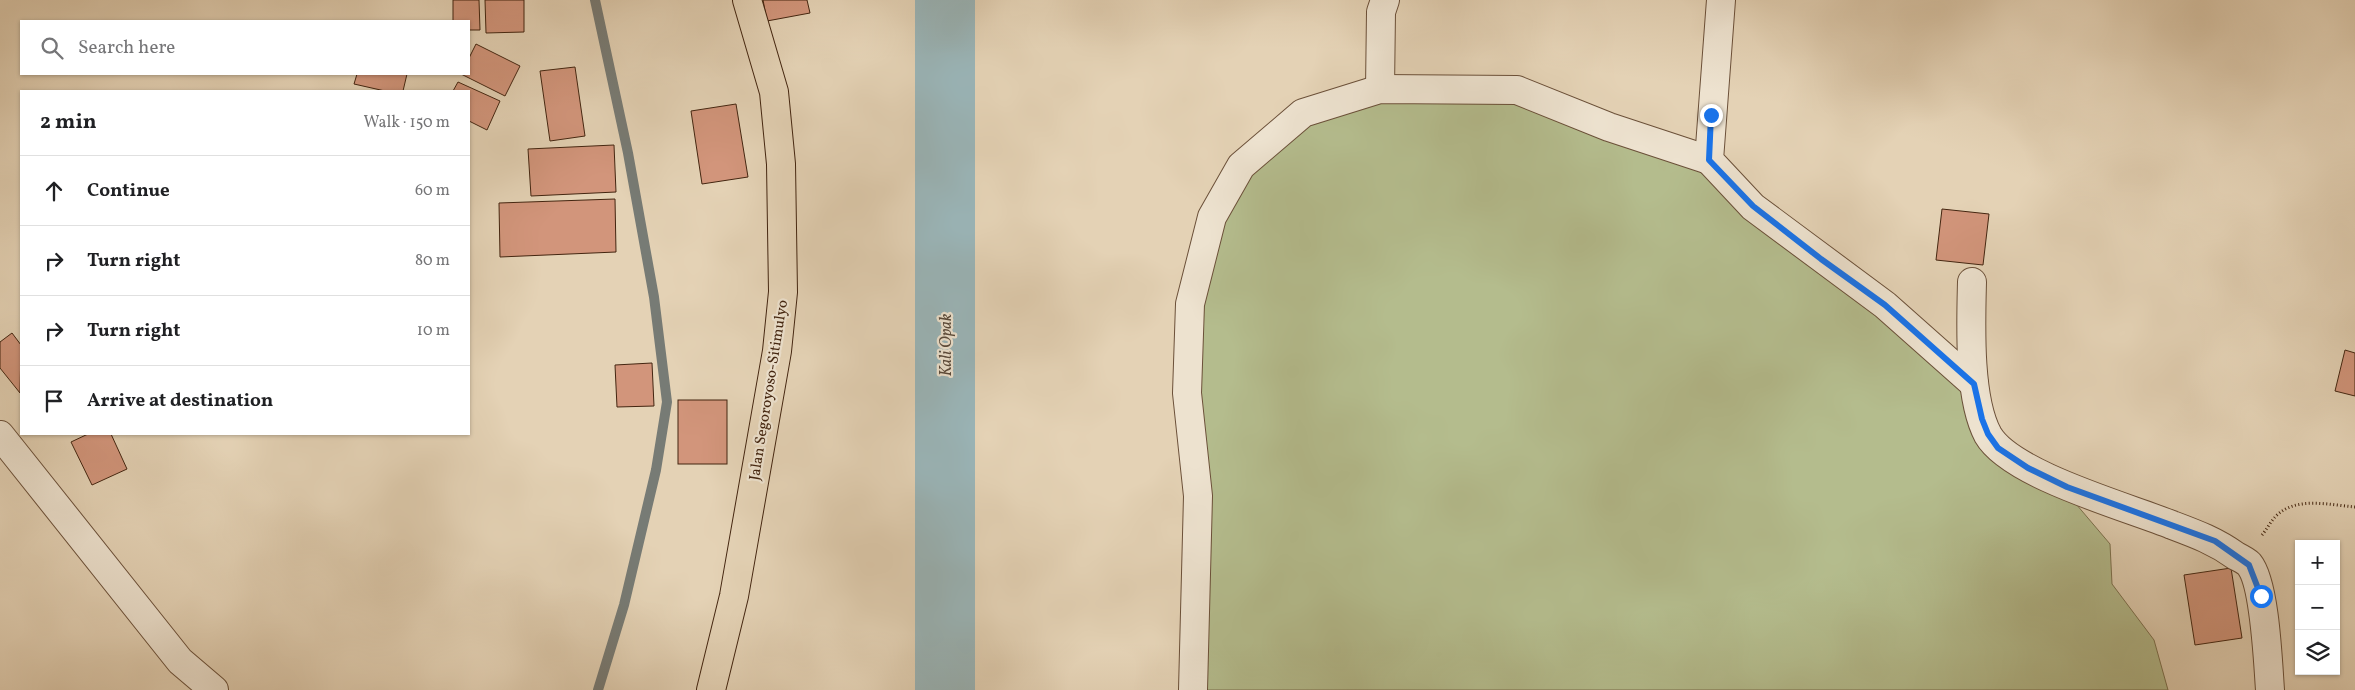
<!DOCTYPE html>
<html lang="en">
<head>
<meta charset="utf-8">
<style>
	body { margin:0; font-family:Vollkorn,serif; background:#f6f6f6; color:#202124 }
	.controls { position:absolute; right:15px; bottom:15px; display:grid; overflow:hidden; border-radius:0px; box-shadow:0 1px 4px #0004 }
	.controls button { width:45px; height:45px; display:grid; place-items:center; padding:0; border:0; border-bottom:1px solid #e0e0e0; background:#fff; color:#202124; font:25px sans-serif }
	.stop { position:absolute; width:15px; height:15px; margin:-11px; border:4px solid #1a73e8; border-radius:50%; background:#fff }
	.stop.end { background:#1a73e8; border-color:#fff; box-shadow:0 1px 5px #0008 }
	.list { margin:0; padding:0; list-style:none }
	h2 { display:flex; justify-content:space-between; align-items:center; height:65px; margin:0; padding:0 20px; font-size:21px }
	h2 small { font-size:16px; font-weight:400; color:#757577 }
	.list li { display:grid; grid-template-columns:32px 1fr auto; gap:15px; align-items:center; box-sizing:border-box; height:70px; padding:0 20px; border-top:1px solid #e0e0e0 }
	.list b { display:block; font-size:19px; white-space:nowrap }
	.list em { font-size:16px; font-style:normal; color:#757577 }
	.icon { flex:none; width:28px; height:28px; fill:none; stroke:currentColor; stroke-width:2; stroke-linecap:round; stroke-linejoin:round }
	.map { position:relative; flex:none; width:2355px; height:690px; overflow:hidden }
	.search { position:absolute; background:#fff; box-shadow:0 1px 4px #0004; left:20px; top:20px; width:450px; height:55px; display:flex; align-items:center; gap:12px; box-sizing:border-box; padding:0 18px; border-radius:0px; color:#757577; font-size:19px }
	.panel { position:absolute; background:#fff; box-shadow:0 1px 4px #0004; left:20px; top:90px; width:450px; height:345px; border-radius:0px }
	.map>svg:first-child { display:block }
	.green { fill:#b4bc8d; stroke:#7c704e }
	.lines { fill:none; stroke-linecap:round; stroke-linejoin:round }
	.stream { stroke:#777b75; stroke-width:10 }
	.river { stroke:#9ab5b8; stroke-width:60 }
	.building { fill:#d2957b; stroke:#432510 }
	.minor-casing { stroke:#6b5039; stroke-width:30 }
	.major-casing { stroke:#432510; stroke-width:30 }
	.path { stroke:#432510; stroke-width:3; stroke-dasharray:1 2.5; stroke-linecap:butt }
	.minor { stroke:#ede2cf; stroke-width:28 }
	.major { stroke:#e4d2b5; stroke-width:28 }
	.route { stroke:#1a73e8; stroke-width:6 }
	.labels { text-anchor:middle; stroke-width:4.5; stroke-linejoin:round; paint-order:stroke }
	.street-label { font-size:15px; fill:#432510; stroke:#ede2cf }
	.water-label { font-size:16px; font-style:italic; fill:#59493a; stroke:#ede2cf }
</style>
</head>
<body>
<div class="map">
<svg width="2355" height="690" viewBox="0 0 2355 690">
	<rect width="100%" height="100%" fill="#e4d2b5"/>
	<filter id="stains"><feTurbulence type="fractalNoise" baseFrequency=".004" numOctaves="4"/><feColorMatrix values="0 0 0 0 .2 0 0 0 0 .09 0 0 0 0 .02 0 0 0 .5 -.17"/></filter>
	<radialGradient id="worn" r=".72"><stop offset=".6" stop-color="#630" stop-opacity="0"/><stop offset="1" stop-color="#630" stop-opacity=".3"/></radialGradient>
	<!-- green -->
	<path class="green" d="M1380 92 1516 93 1708 162 1969 384 1977 421 2065 491 2110 544 2112 584 2154 640 2168 690H1195L1189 393 1214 218 1304 115Z"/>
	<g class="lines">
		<!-- stream -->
		<path class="stream" d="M595 0 628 153 654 297 667 402 656 470 624 605 598 690"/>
		<!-- river -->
		<path class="river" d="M945 0V690"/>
	</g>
	<!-- building -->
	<g class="building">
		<path d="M453 0H479L480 30H469V21H453Z"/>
		<path d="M485 0H524V32L486 33Z"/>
		<path d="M763 0H807L810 13 767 21Z"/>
		<path d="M476 44 520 66 505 96 461 74H469V58Z"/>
		<path d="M575 67 585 136 550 141 540 71Z"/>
		<path d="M357 74H407L403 91H385L354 84Z"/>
		<path d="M458 82 500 101 487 130 469 121V91H453Z"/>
		<path d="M736 104 748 177 702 184 691 111Z"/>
		<path d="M614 145 616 192 531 196 528 149Z"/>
		<path d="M615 199 616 252 500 257 499 203Z"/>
		<path d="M1942 209 1989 214 1983 265 1936 260Z"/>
		<path d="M12 333 21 345 20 393 0 368V342Z"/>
		<path d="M2345 350 2355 353V396L2335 391Z"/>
		<path d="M652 363 654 406 617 407 615 365Z"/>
		<rect x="678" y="400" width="49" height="64"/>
		<path d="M88 434H111L127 469 92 485 71 442Z"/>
		<path d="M2231 568 2242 638 2195 645 2184 575Z"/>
	</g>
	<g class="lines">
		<defs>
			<g id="minor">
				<path d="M1721 0 1709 160 1753 207 1885 305 1974 384"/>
				<path d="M1380 89 1381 12 1385 0"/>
				<path d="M1972 282C1971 323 1968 398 1988 435 2011 475 2128 507 2172 525 2196 534 2215 541 2236 556 2240 558 2246 561 2249 564 2265 583 2268 663 2270 690"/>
				<path d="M0 435 180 661 214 690"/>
				<path d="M1193 690 1198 496 1187 393 1190 304 1212 217 1241 166 1303 113 1380 89 1517 90 1609 127 1709 160"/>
			</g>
			<path id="major" d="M711 690 734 596 777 351 783 292 781 164 774 92 747 0"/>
		</defs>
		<!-- minor casing -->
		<use href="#minor" class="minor-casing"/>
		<!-- major casing -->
		<use href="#major" class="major-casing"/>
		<!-- path -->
		<path class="path" d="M2262 535C2267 529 2271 521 2276 516 2296 496 2330 505 2355 507"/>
		<!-- minor -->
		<use href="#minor" class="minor"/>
		<!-- major -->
		<use href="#major" class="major"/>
	</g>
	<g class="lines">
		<!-- route -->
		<path class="route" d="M1711 115 1709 160 1753 206 1821 259 1885 305 1974 384 1982 419 1988 434 1998 448 2028 468 2067 487 2215 541 2249 565 2261 596"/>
	</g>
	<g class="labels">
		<!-- street labels -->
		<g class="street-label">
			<text transform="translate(768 390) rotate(-81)" y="5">Jalan Segoroyoso-Sitimulyo</text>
		</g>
		<!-- water labels -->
		<g class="water-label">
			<text transform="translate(945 345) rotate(-90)" y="6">Kali Opak</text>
		</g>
	</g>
	<rect width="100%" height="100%" filter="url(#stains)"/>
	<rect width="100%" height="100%" fill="url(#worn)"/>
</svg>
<div class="controls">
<button>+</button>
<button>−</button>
<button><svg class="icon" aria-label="layers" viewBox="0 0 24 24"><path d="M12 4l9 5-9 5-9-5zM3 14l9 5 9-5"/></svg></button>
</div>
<div class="stop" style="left:2261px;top:596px"></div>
<div class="stop end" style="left:1711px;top:115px"></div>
<div class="search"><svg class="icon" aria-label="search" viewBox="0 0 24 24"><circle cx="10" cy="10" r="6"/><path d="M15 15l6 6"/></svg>Search here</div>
<section class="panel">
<h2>2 min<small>Walk · 150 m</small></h2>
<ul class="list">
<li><svg class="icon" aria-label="ahead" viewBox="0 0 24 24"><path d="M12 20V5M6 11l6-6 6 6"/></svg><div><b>Continue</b></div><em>60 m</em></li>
<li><svg class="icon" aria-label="right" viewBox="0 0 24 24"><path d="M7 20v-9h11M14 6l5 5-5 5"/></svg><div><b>Turn right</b></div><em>80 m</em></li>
<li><svg class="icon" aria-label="right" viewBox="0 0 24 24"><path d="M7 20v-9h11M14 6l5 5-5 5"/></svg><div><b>Turn right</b></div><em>10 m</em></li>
<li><svg class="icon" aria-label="arrive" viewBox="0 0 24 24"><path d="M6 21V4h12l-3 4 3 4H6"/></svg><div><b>Arrive at destination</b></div></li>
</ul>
</section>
</div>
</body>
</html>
